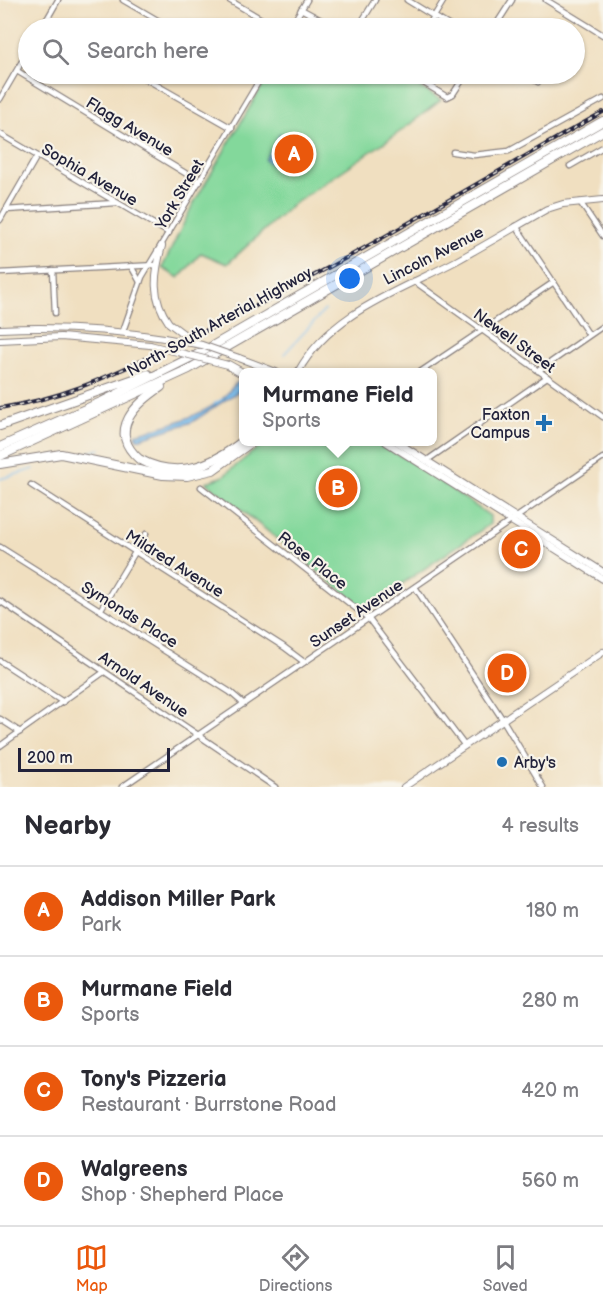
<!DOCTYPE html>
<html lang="en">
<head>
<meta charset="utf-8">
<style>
	body { margin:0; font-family:"Balsamiq Sans",sans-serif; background:#f2f2f3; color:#2b2b33 }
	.scale { position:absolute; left:18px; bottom:15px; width:152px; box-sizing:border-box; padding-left:6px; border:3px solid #22223b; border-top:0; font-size:16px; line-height:21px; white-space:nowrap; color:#22223b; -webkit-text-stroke:4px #f7f3e8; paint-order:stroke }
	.you { position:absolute; left:350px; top:279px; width:21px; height:21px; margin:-15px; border:4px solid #fff; border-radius:50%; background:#1a73e8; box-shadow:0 0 0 9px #1a73e833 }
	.badge { display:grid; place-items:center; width:39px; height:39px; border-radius:50%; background:#ea580c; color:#fff; font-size:20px; font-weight:700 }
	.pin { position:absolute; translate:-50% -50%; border:3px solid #fff; box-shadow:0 2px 6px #0006 }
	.popup { position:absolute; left:239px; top:368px; width:198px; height:78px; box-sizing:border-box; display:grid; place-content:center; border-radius:9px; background:#fff; filter:drop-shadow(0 2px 4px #0005); font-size:20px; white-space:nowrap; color:#7c7c81 }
	.popup b { font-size:22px; color:#2b2b33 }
	.popup::after { content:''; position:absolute; left:50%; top:100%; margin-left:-12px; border:12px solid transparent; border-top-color:#fff }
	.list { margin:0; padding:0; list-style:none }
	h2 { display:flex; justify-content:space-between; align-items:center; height:78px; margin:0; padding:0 24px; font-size:26px }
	h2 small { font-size:20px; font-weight:400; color:#7c7c81 }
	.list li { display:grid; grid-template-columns:39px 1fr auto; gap:18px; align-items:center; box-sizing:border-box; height:90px; padding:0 24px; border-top:2px solid #e1e1e2 }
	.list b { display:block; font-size:22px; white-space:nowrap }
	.list p { margin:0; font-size:20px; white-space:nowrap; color:#7c7c81 }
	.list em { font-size:20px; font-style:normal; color:#7c7c81 }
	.icon { flex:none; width:33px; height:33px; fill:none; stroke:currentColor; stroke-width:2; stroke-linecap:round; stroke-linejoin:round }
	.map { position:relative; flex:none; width:603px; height:787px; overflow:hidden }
	.search { position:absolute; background:#fff; box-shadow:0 2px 4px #0004; left:18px; right:18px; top:18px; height:66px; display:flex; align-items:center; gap:15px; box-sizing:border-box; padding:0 21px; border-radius:33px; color:#7c7c81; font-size:22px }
	.sheet { height:438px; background:#fff }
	nav { display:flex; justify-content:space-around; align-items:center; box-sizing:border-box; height:84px; border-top:2px solid #e1e1e2; background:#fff; font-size:16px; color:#7c7c81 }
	nav a { display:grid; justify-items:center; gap:3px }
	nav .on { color:#ea580c }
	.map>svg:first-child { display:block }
	.green { fill:#83d89b; stroke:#527d6b; stroke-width:1.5 }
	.water { fill:#7bbff1; stroke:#4e7096; stroke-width:1.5 }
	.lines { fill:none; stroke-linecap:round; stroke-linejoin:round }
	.stream { stroke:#7bbff1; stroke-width:1.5 }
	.street-casing { stroke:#89807e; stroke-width:7 }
	.secondary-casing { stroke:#89807e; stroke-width:8 }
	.highway-casing { stroke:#89807e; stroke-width:10 }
	.street { stroke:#fff; stroke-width:4.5 }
	.secondary { stroke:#fff; stroke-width:6 }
	.highway { stroke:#fff; stroke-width:8 }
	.rail-casing { stroke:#22223b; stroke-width:4 }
	.rail { stroke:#f7f3e8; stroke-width:1.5; stroke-dasharray:4.5; stroke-linecap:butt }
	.secondary-bridge-casing { stroke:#89807e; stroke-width:8; stroke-linecap:butt }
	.secondary-bridge { stroke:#fff; stroke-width:6 }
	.poi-dot { fill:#1f6fb2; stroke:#f7f3e8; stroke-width:2 }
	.labels { text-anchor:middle; stroke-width:4.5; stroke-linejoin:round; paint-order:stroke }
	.street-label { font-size:16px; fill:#22223b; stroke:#f7f3e8 }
	.poi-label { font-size:16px; fill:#22223b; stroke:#f7f3e8; text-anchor:end }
</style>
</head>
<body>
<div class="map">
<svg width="603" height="787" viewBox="0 0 603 787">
	<rect width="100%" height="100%" fill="#f7f3e8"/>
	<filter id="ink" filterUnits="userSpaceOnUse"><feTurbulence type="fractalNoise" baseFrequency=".0167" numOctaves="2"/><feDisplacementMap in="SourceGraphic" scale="12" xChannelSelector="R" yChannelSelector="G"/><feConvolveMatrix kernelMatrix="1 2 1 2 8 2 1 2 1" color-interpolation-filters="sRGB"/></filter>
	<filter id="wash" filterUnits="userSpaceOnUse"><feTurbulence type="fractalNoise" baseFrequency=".008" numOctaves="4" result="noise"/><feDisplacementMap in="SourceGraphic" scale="24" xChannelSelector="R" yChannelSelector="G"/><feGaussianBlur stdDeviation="1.35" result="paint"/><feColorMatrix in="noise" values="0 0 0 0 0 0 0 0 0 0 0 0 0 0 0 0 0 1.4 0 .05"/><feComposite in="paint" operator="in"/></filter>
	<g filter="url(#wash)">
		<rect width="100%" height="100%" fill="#f0dfc0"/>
		<!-- green -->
		<g class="green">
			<path d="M269 74H398L441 100 401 131 292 205 227 264 201 253 179 278 162 268 192 206Z"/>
			<path d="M265 442H376L413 463 490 516V524L365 609 206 482 222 477Z"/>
		</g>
		<!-- water -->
		<g class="water">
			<path d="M280 134 295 142 280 169 265 160Z"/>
			<path d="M243 379V388L192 422 137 439 136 434C165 426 194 419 220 401 229 394 232 384 243 379Z"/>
		</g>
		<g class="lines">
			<!-- stream -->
			<g class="stream">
				<path d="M284 354 325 310"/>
				<path d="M214 404 223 399"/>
				<path d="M87 453 100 449"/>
				<path d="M55 461 63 459"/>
				<path d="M0 479 34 469"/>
			</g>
		</g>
	</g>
	<g filter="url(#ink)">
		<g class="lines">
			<defs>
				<g id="street">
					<path d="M123 0 171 28"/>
					<path d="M229 0 277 28"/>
					<path d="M407 0 453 28"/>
					<path d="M546 0 603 35"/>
					<path d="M301 9 336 28"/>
					<path d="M47 20 61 28"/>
					<path d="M42 28 58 0"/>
					<path d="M290 28 307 0"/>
					<path d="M358 28 375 0"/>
					<path d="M427 28 444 0"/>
					<path d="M494 28 512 0"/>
					<path d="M17 71 200 182"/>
					<path d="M137 74 232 128"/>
					<path d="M248 74 259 80"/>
					<path d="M409 74 447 97 453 94 466 74"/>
					<path d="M525 74 538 82"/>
					<path d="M0 99 28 51"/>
					<path d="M0 134 169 233"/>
					<path d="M453 152 474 155 509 151 603 99"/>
					<path d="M570 166 603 147"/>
					<path d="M580 202 603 236"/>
					<path d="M6 210 116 203"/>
					<path d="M0 220 37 156"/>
					<path d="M516 226 589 335"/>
					<path d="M131 266 140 282"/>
					<path d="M53 270 55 313"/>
					<path d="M0 273 157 265"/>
					<path d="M414 281 603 417"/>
					<path d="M123 331 142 277 263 74"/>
					<path d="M538 371 603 326"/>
					<path d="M420 372 554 282"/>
					<path d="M426 461 547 377"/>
					<path d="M31 485 284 647 304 662"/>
					<path d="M201 487 368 618 465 746"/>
					<path d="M0 547 230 692 244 704"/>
					<path d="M415 587 503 720 543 787"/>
					<path d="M0 601 275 787"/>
					<path d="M101 609 146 534"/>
					<path d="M0 661 63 702"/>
					<path d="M0 719 20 732"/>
					<path d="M0 746 104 672"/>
					<path d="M122 787 603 458"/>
				</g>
				<g id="secondary">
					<path d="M162 246C154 275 151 298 169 323"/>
					<path d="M0 329C56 326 108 329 164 338"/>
					<path d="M0 340 61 337 150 345"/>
					<path d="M239 358 276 372"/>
					<path d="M298 372C331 312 399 291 456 261 487 244 517 226 547 209L563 204 603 200"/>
					<path d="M386 442 603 579"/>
					<path d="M397 442 603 572"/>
					<path d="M404 787 603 652"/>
				</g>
				<g id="highway">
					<path d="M228 365 244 374"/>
					<path d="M161 387C137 403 106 430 139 459 177 480 212 466 244 440"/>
					<path d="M0 426 148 374"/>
					<path d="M0 447 101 402 200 353 603 121"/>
					<path d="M0 456 189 369 603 131"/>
					<path d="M0 464 61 454 163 475 187 476 213 470 252 442"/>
				</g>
			</defs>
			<!-- street casing -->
			<use href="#street" class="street-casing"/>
			<!-- secondary casing -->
			<use href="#secondary" class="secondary-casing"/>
			<!-- highway casing -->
			<use href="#highway" class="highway-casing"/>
			<!-- street -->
			<use href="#street" class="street"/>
			<!-- secondary -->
			<use href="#secondary" class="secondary"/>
			<!-- highway -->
			<use href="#highway" class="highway"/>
			<defs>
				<path id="rail" d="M0 408C70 397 112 374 175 345 322 278 461 191 603 112"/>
			</defs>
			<!-- rail casing -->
			<use href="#rail" class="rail-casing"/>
			<!-- rail -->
			<use href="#rail" class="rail"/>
			<defs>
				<g id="secondary-bridge">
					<path d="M169 323 193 341"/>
					<path d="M164 338 202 345 239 358"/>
					<path d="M150 345 228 365"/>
				</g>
			</defs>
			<!-- secondary-bridge casing -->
			<use href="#secondary-bridge" class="secondary-bridge-casing"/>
			<!-- secondary-bridge -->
			<use href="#secondary-bridge" class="secondary-bridge"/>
		</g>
	</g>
	<!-- markers -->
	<g class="poi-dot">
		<path d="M541 414h6v6h6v6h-6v6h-6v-6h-6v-6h6z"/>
		<circle cx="502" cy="762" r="6"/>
	</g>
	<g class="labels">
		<!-- street labels -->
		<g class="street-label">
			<text transform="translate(130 126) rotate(31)" y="6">Flagg Avenue</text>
			<text transform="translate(90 174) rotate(30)" y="6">Sophia Avenue</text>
			<text transform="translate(179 194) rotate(-59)" y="6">York Street</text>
			<text transform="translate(433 255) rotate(-27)" y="6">Lincoln Avenue</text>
			<text transform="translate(219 321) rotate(-29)" y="6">North-South Arterial Highway</text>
			<text transform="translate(515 340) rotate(36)" y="6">Newell Street</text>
			<text transform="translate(313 560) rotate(38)" y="6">Rose Place</text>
			<text transform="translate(175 563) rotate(32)" y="6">Mildred Avenue</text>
			<text transform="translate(356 613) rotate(-34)" y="6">Sunset Avenue</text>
			<text transform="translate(130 614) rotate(32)" y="6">Symonds Place</text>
			<text transform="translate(144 684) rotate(34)" y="6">Arnold Avenue</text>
		</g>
		<!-- poi labels -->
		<g class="poi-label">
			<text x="530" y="420">Faxton<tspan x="530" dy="18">Campus</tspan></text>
			<text x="514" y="768" text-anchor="start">Arby's</text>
		</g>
	</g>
</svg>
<div class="scale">200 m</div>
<div class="you"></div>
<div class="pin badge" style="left:294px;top:154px">A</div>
<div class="pin badge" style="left:338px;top:488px">B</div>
<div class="popup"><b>Murmane Field</b>Sports</div>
<div class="pin badge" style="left:521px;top:549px">C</div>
<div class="pin badge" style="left:507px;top:673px">D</div>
<div class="search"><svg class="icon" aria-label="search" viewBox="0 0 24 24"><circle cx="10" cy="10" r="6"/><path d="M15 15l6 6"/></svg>Search here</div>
</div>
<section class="sheet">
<h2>Nearby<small>4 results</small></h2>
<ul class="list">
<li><span class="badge">A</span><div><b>Addison Miller Park</b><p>Park</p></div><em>180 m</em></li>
<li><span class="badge">B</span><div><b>Murmane Field</b><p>Sports</p></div><em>280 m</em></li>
<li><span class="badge">C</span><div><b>Tony's Pizzeria</b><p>Restaurant · Burrstone Road</p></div><em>420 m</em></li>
<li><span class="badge">D</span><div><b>Walgreens</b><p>Shop · Shepherd Place</p></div><em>560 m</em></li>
</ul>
</section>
<nav>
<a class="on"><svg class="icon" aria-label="map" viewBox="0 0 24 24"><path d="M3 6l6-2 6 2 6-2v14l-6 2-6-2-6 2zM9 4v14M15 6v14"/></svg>Map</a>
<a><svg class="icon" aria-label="directions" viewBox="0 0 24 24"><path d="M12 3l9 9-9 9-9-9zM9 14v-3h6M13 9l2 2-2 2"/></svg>Directions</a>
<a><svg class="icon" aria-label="saved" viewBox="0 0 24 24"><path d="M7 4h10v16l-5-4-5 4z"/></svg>Saved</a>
</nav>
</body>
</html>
